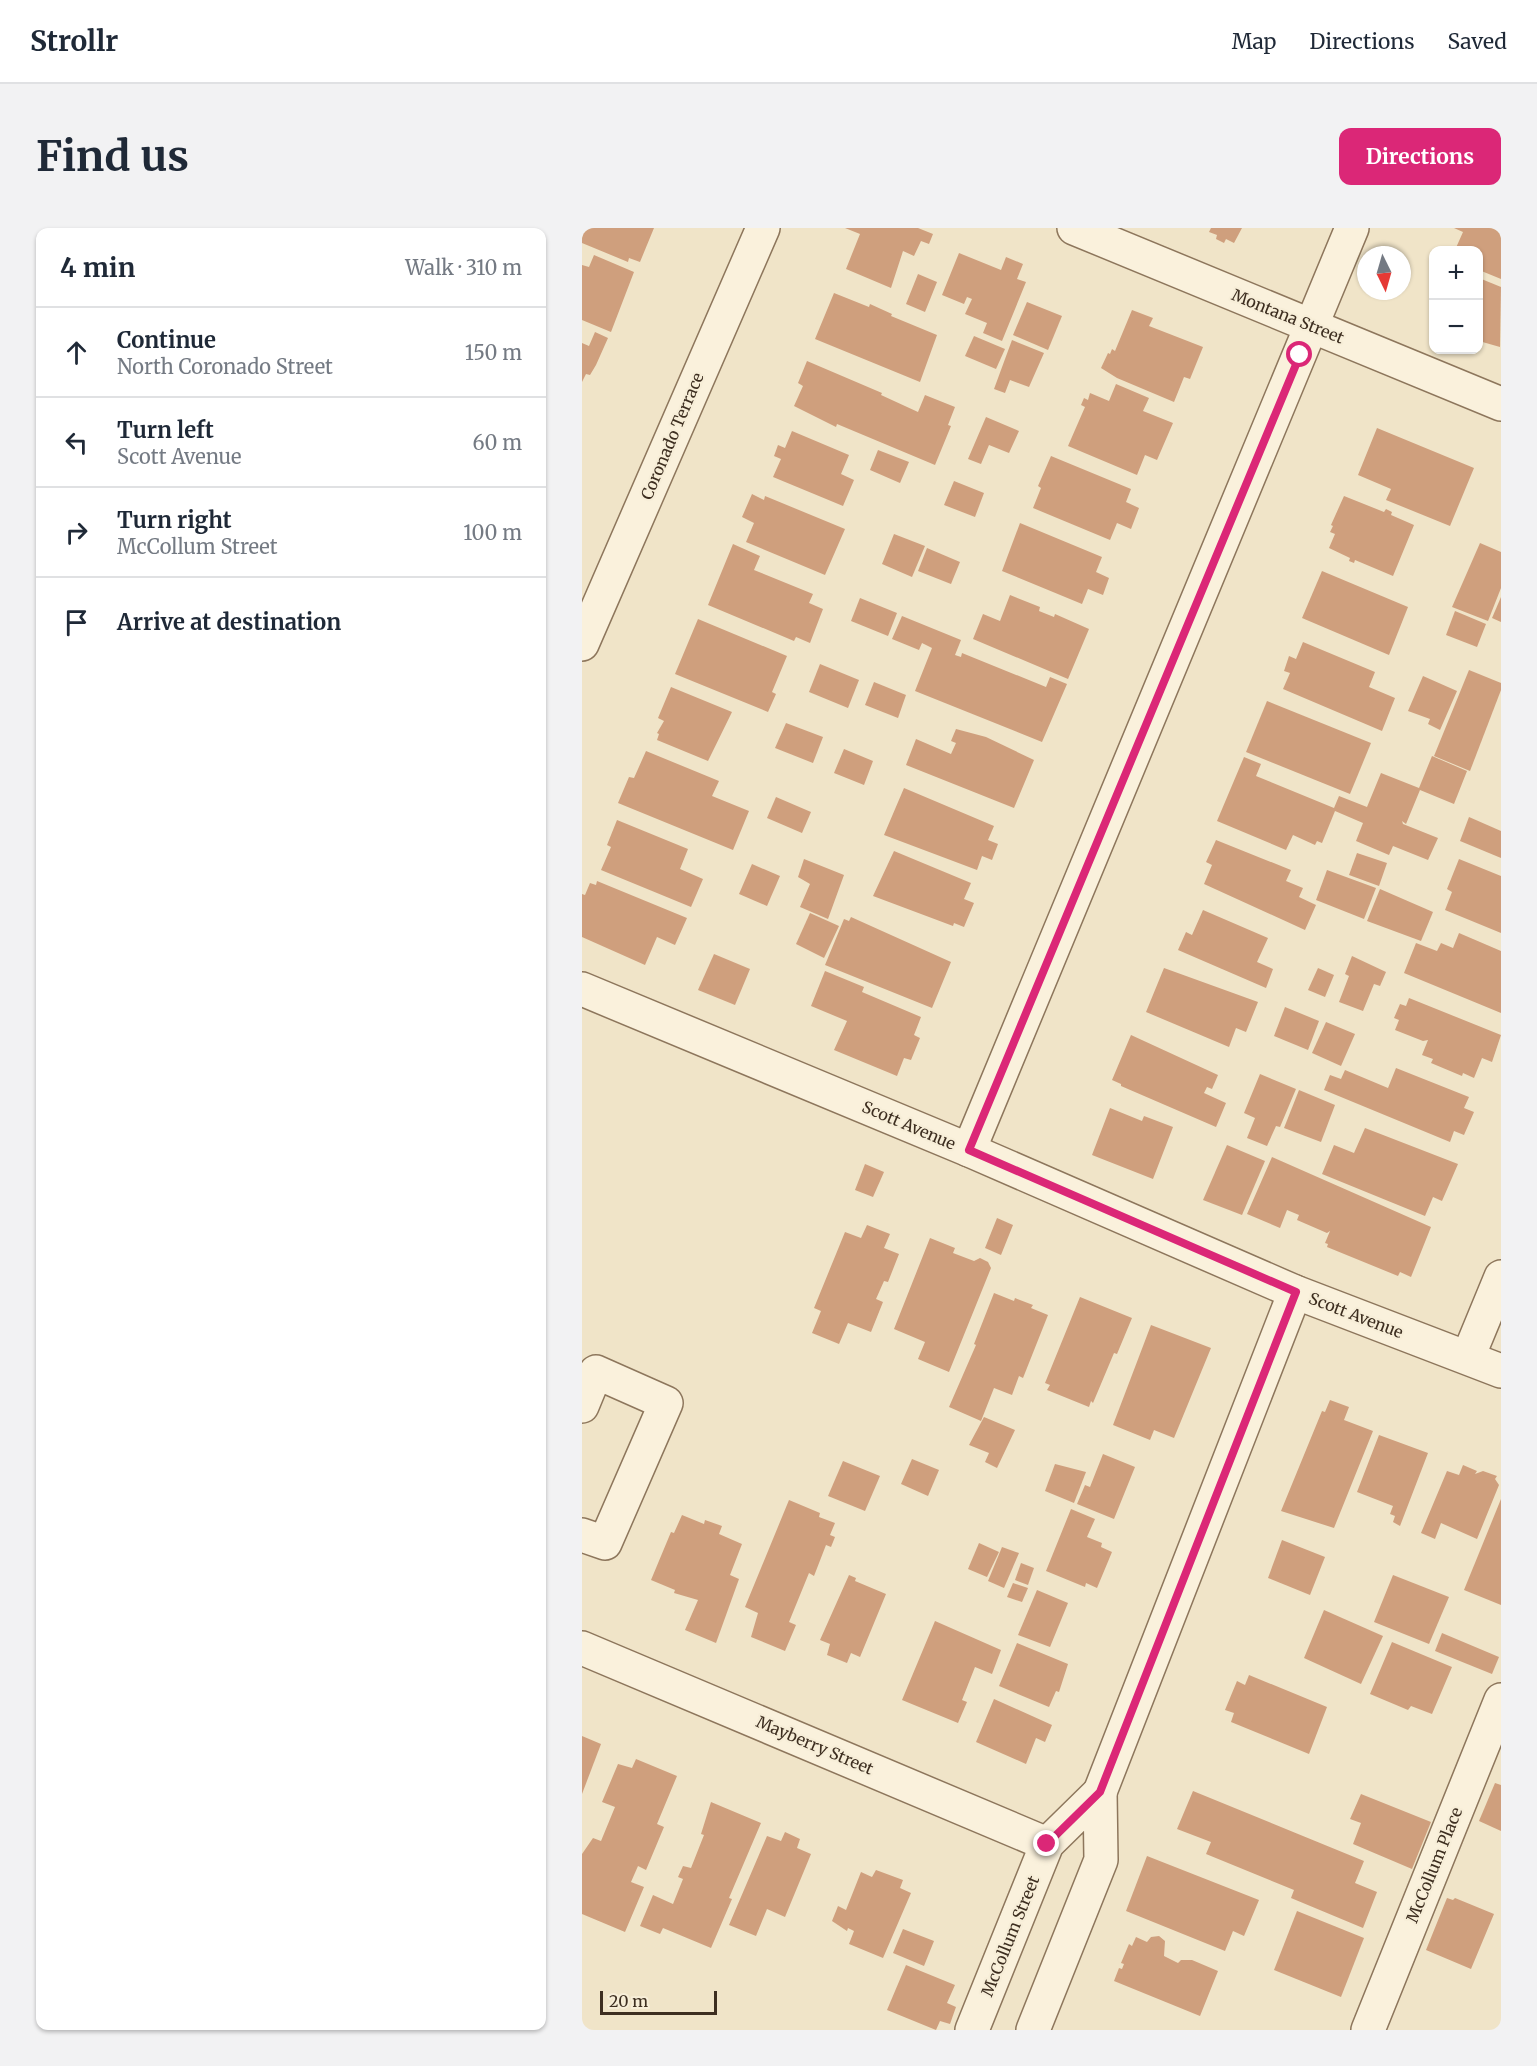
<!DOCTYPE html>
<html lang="en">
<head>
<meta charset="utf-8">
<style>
	body { margin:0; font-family:Merriweather,serif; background:#f2f2f3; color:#1f2937 }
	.controls { position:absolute; right:18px; top:18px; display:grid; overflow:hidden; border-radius:12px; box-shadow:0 2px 4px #0004 }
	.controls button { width:54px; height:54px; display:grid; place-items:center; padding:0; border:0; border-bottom:2px solid #e0e1e3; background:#fff; color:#1f2937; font:30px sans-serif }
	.compass { position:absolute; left:775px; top:18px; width:54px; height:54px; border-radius:50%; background:#fff; box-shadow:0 2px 4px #0004; rotate:175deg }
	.scale { position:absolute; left:18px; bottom:15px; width:117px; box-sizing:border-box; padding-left:6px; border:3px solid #3d2e20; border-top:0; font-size:16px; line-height:21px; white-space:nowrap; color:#3d2e20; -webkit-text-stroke:4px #f7eed8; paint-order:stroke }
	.stop { position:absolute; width:18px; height:18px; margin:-14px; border:4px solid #db2777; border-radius:50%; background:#fff }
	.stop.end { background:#db2777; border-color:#fff; box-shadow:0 2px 6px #0008 }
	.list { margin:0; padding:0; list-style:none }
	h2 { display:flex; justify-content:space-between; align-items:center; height:78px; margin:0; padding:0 24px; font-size:26px }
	h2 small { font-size:20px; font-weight:400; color:#747a83 }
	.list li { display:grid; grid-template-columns:39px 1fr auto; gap:18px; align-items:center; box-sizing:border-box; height:90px; padding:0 24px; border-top:2px solid #e0e1e3 }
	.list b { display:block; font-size:22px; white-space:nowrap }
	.list p { margin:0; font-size:20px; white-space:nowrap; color:#747a83 }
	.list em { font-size:20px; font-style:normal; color:#747a83 }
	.icon { flex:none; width:33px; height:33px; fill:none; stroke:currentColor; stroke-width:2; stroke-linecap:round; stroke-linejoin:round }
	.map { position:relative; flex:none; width:919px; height:1802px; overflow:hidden; border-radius:12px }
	header { display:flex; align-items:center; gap:36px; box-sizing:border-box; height:84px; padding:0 30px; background:#fff; border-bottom:2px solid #e0e1e3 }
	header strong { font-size:28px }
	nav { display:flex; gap:33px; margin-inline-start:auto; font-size:21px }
	.intro { display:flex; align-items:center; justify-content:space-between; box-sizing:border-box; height:144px; padding:0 36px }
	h1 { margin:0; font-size:42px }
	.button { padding:15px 27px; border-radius:12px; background:#db2777; color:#fff; font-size:21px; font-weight:700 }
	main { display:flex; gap:36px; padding:0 36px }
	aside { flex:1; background:#fff; border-radius:12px; box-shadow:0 2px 4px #0004 }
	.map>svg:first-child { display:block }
	.building { fill:#cf9f7d }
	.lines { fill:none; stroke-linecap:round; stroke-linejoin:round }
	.minor-casing { stroke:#8d765c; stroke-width:36 }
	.minor { stroke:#faf1dc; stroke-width:33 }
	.route { stroke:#db2777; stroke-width:8 }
	.labels { text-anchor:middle; stroke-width:4.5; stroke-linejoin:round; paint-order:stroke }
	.street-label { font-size:16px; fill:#3d2e20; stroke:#f7eed8 }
</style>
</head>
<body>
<header>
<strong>Strollr</strong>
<nav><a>Map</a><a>Directions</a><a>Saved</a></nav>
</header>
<div class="intro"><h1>Find us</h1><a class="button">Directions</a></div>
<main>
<aside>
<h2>4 min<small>Walk · 310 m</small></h2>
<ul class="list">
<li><svg class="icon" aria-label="ahead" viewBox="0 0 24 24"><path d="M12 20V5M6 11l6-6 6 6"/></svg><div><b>Continue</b><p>North Coronado Street</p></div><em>150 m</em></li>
<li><svg class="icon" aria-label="left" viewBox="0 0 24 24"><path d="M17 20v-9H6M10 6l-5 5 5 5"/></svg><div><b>Turn left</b><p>Scott Avenue</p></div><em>60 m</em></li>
<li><svg class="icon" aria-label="right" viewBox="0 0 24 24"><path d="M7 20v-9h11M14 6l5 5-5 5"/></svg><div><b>Turn right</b><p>McCollum Street</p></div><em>100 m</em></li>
<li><svg class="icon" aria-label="arrive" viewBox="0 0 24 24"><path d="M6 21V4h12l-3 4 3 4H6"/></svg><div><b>Arrive at destination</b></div></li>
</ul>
</aside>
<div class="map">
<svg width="919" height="1802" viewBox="0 0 919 1802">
	<rect width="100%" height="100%" fill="#f0e4c8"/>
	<!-- building -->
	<g class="building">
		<path d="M0 0H72L58 34 47 30 46 34 0 15Z"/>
		<path d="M263 0H336L351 6 347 16 339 13 332 28 321 23 309 60 264 41 278 6Z"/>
		<path d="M629 0H660L652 15 644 11 642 15 634 11 635 7 627 4Z"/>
		<path d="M872 0H919V51L897 42V22H873L881 4Z"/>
		<path d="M377 25 419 42 424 29 441 36 435 51 444 54 420 113 401 105 405 95 383 86 390 71 385 69 382 76 360 67Z"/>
		<path d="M12 27 52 44 29 104 0 92V37L7 39Z"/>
		<path d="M336 46 355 54 343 84 324 76Z"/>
		<path d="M897 50 919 59 918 119 897 113Z"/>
		<path d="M252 65 287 79 288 76 310 86 309 88 355 107 338 154 233 111Z"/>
		<path d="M445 74 480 88 466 122 431 107Z"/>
		<path d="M550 82 571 90 567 98 621 119 608 151 602 149 592 174 535 150 519 140 526 125 528 126 530 121 533 123Z"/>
		<path d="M13 104 26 110 14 137 8 147 4 146 0 154V115L7 118Z"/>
		<path d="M392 108 423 121 414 141 383 128Z"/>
		<path d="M430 112 462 125 447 159 428 152 423 165 412 161Z"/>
		<path d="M225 133 300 165 299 167 336 184 343 167 373 179 366 197 369 198 353 237 255 196 254 199 212 178 221 158 216 155Z"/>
		<path d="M534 156 567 170 561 183 591 195 575 232 563 227 555 247 486 218 503 179 499 177 502 170 506 172 508 165 527 173Z"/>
		<path d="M404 189 437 203 427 225 407 217 399 236 386 231Z"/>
		<path d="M795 200 892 240 868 298 804 272 809 261 776 247Z"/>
		<path d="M210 203 267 227 259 246 272 252 261 278 191 249 199 231 192 228 196 217 203 220Z"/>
		<path d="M296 222 327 234 318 255 288 242Z"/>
		<path d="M469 228 549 261 544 274 557 280 549 301 535 295 528 312 451 280 459 260 456 258Z"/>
		<path d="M372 253 402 265 393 289 362 277Z"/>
		<path d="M170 266 182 272 183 268 263 301 243 347 164 314 172 295 160 289Z"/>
		<path d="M762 268 802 284 804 281 810 284 809 287 832 297 811 348 773 332 772 335 767 333 768 330 747 320 753 306 748 304 751 298 749 297Z"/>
		<path d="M438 295 520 329 514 344 527 350 521 367 506 361 500 376 420 343Z"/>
		<path d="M312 306 343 318 330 349 300 336Z"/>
		<path d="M898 315 919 324V360L906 393 870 379Z"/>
		<path d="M151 316 178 328 172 342 231 366 227 375 241 381 228 415 214 409 212 413 126 377Z"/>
		<path d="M345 320 378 334 369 356 336 343Z"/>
		<path d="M740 343 826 379 807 427 720 390Z"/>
		<path d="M428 367 458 379 457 383 472 389 473 386 507 401 486 451 391 411 401 386 418 393Z"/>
		<path d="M919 369V394L910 390Z"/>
		<path d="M278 370 315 385 306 408 269 393Z"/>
		<path d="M873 383 904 396 895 419 864 407Z"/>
		<path d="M320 388 379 412 373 427 379 429 380 425 464 459 468 449 485 456 460 514 333 463 350 420 340 415 337 422 310 411Z"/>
		<path d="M116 391 205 428 190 464 194 466 186 484 93 446Z"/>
		<path d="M721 414 793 444 787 459 813 470 800 503 701 461 708 445 702 443 707 428 714 431Z"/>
		<path d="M238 436 277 452 266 480 227 464Z"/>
		<path d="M887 442 919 455V462L888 543 852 528Z"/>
		<path d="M841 448 875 463 858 502 846 496 848 491 826 483Z"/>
		<path d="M292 454 324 467 316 490 283 477Z"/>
		<path d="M89 459 150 484 126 533 75 512 77 506 75 505 82 493 76 490Z"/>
		<path d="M685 473 789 515 768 566 664 524Z"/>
		<path d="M204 495 241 509 231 535 193 520Z"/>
		<path d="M374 501 404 509 452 532 432 580 324 537 334 511 369 526 374 515 369 513Z"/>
		<path d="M262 521 291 533 282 557 252 545Z"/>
		<path d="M64 523 137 553 130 568 167 583 151 622 36 575 47 549 52 550Z"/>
		<path d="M850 528 885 543 872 576 838 562 824 596 820 593 821 596 856 610 846 632 811 618 807 627 774 613 781 595 753 583 740 615 735 613 733 617 711 607 704 622 635 593 662 529 679 536 674 548 752 580 757 568 785 579 799 545 837 560Z"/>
		<path d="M322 560 412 598 406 612 416 616 410 632 400 628 395 642 302 607Z"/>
		<path d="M194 569 229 584 220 605 185 590Z"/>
		<path d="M887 589 919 603V630L878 613Z"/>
		<path d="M35 592 106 621 98 641 121 651 109 679 19 642 29 619 25 617Z"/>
		<path d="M634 612 709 642 704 653 721 660 717 669 734 677 723 702 622 656 630 637 624 634Z"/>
		<path d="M312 623 389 655 382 671 392 675 382 699 372 695 371 698 291 668Z"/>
		<path d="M775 625 805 635 797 658 767 647Z"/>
		<path d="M222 631 262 647 246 691 218 679 228 656 216 649Z"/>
		<path d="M877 631 919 648V705L863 682 870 664 865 661Z"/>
		<path d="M170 636 198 648 185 678 157 666Z"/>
		<path d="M745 642 794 660 782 691 734 672Z"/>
		<path d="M15 653 105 690 93 717 75 709 63 737 0 709V666L3 667 8 655 14 657Z"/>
		<path d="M798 661 851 684 839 713 785 693Z"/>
		<path d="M621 682 686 710 675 734 691 741 684 760 596 722 604 704 610 707Z"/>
		<path d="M228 685 257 698 242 730 214 716Z"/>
		<path d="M269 689 369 734 350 780 243 737 262 691 267 693Z"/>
		<path d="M877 705 919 723V785L822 745 834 715 855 723 859 715 871 720Z"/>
		<path d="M132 726 168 741 153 777 116 762Z"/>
		<path d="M770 728 804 744 798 758 792 756 781 783 757 774 767 748 763 746Z"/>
		<path d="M582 740 676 774 664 804 654 800 647 819 564 784Z"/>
		<path d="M736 740 752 747 743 769 726 762Z"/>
		<path d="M243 743 282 759 280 764 339 789 332 807 338 810 329 832 322 830 315 848 252 822 265 793 229 778Z"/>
		<path d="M827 770 919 807 910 834 900 830 892 850 881 845 880 848 849 835 851 831 840 827 846 812 841 813 813 802 817 792 812 790 818 776 824 778Z"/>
		<path d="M703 779 737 793 726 822 692 808Z"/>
		<path d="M744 794 773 806 759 838 730 825Z"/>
		<path d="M549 807 636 847 630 861 625 859 622 865 644 875 634 899 539 858V856L530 852Z"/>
		<path d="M814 840 887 869 882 880 892 884 882 907 872 903 868 914 742 862 748 847 759 851 763 842 806 860Z"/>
		<path d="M678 846 714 861 698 899 694 898 685 918 665 910 673 890 662 885Z"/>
		<path d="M717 862 753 877 739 914 702 900Z"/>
		<path d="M528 880 560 893 562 888 591 899 571 951 510 927Z"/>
		<path d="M783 900 876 936 860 973 851 969 843 988 740 946 752 917 772 925Z"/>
		<path d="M645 917 683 933 660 987 621 972Z"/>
		<path d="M690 929 849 999 829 1049 818 1044 816 1048 745 1019 746 1016 743 1015 748 1003 745 1005 715 992 717 987 705 982 698 1000 665 986Z"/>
		<path d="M283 936 302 944 291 969 273 962Z"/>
		<path d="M415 990 431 997 419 1027 403 1020Z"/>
		<path d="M285 997 308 1006 302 1020 317 1026 306 1054 302 1053 294 1071 301 1074 289 1104 266 1095 257 1116 230 1105 239 1083 232 1080 263 1004 279 1010Z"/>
		<path d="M348 1010 373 1020 371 1025 392 1033 398 1030 406 1034 409 1040 367 1144 336 1131 343 1114 312 1101Z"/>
		<path d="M412 1065 432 1073 433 1070 451 1077 449 1080 466 1087 441 1150 437 1148 430 1167 412 1160 399 1193 367 1179 394 1117 392 1116Z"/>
		<path d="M498 1069 550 1090 535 1126 532 1125 511 1175 509 1173 507 1179 465 1162 468 1157 463 1155Z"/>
		<path d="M569 1097 629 1120 592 1210 572 1202 568 1212 531 1197Z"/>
		<path d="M748 1172 767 1179 762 1192 791 1203 752 1300 699 1283 740 1183 743 1184Z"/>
		<path d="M402 1189 433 1202 415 1240 403 1234 407 1225 387 1217Z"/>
		<path d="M797 1207 846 1225 818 1298 811 1294 813 1288 808 1286 811 1278 775 1264Z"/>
		<path d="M521 1226 553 1239 532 1291 495 1276 503 1257 508 1259Z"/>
		<path d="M330 1231 357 1242 346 1268 319 1256Z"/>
		<path d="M261 1233 298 1248 283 1283 246 1268Z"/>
		<path d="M473 1236 504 1244 492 1275 463 1263Z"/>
		<path d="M881 1237 895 1243 893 1246 901 1243 915 1248 913 1251 917 1257 895 1311 859 1295 853 1311 839 1305 865 1243 877 1247Z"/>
		<path d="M919 1271V1377L882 1362Z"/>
		<path d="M207 1272 238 1285 237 1289 253 1295 248 1307 253 1309 249 1319 244 1317 232 1348 227 1345 207 1394 214 1397 203 1423 169 1409 176 1385 163 1379Z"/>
		<path d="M489 1281 513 1291 505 1309 520 1315 519 1319 530 1324 515 1360 504 1355 503 1359 464 1343Z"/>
		<path d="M100 1287 122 1296 123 1292 140 1298 137 1306 160 1316 148 1347 157 1351 134 1415 103 1402 116 1372 92 1365 93 1362 69 1352 89 1304 92 1305Z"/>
		<path d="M700 1312 743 1329 728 1367 686 1350Z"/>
		<path d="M397 1315 417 1324 405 1349 386 1341Z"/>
		<path d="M420 1319 437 1325 422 1360 406 1353Z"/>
		<path d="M439 1335 452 1340 446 1357 433 1352Z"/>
		<path d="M267 1347 274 1350 273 1353 304 1366 278 1429 269 1425 265 1435 245 1427 248 1416 238 1412Z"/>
		<path d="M811 1347 867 1369 847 1416 792 1394Z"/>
		<path d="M431 1355 446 1360 440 1374 425 1369Z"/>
		<path d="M455 1362 486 1375 468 1419 436 1407Z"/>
		<path d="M742 1382 801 1408 779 1456 722 1430Z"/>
		<path d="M353 1393 419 1422 410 1446 393 1439 380 1472 385 1474 376 1495 320 1472Z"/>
		<path d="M860 1405 917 1429 910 1446 853 1423Z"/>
		<path d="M810 1414 870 1439 850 1486 829 1478 826 1482 788 1466Z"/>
		<path d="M435 1415 486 1436 477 1464 474 1463 467 1479 417 1458Z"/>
		<path d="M667 1447 745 1479 727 1526 649 1494 652 1485 643 1482 655 1453 663 1457Z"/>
		<path d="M412 1471 470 1497 463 1514 454 1510 444 1536 394 1514Z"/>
		<path d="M0 1508 19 1516 0 1566Z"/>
		<path d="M54 1531 95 1548 75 1596 82 1599 64 1642 56 1638 49 1654 62 1659 43 1704 0 1686V1626L11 1610 19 1613 33 1579 20 1574 36 1536 50 1540Z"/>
		<path d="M913 1555 919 1557V1603L897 1593Z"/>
		<path d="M611 1563 782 1633 773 1655 795 1664 781 1700 709 1670 712 1662 624 1626 629 1614 595 1601Z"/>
		<path d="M779 1566 849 1594 830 1641 771 1616 779 1595 768 1591Z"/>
		<path d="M129 1574 179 1595 147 1670 150 1671 129 1720 81 1700 78 1706 58 1698 71 1667 91 1676 101 1651 96 1649 101 1638 109 1640 122 1607 119 1606Z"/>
		<path d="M203 1604 218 1611 215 1620 229 1626 203 1689 185 1681 174 1708 147 1697 185 1608 199 1613Z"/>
		<path d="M565 1628 677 1672 662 1708 651 1703 643 1723 544 1683Z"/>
		<path d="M294 1642 321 1652 318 1660 329 1665 301 1730 267 1716 272 1703 266 1700 265 1703 250 1693 256 1678 264 1682 279 1644 290 1649Z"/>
		<path d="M865 1670 871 1672 873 1670 912 1686 889 1741 844 1722Z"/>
		<path d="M715 1683 782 1710 759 1769 692 1742Z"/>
		<path d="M321 1701 352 1713 342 1738 311 1725Z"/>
		<path d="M577 1708 583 1713 582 1728 596 1735 599 1732H610L636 1743 618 1788 532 1753 537 1740 540 1741 542 1736 539 1735 547 1716 550 1718 554 1709 565 1714 569 1709Z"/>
		<path d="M324 1737 373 1757 365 1775 374 1779 368 1796 358 1793 354 1802 305 1782Z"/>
	</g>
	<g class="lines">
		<defs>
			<g id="minor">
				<path d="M492 0 919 176"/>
				<path d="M0 416 181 0"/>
				<path d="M0 761 387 922 713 1064 919 1143"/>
				<path d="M387 922 770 0"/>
				<path d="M886 1129 919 1049"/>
				<path d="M0 1178 14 1144 84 1175 23 1315 0 1307"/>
				<path d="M0 1420 465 1616"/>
				<path d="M518 1564 713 1064"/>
				<path d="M390 1802 465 1616 518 1564 519 1632 451 1802"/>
				<path d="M786 1802 919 1472"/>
			</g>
		</defs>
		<!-- minor casing -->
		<use href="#minor" class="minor-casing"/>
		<!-- minor -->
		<use href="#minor" class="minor"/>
	</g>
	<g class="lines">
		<!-- route -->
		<path class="route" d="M465 1616 518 1564 714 1064 387 922 718 127"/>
	</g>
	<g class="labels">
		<!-- street labels -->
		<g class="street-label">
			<text transform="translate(706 88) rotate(22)" y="6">Montana Street</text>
			<text transform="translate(90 208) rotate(-67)" y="6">Coronado Terrace</text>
			<text transform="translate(327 897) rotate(23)" y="6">Scott Avenue</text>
			<text transform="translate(774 1087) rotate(21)" y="6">Scott Avenue</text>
			<text transform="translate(233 1517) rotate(23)" y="6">Mayberry Street</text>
			<text transform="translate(852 1637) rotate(-68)" y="6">McCollum Place</text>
			<text transform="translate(428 1708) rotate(-68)" y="6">McCollum Street</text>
		</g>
	</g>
</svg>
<div class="controls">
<button>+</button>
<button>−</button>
</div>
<svg class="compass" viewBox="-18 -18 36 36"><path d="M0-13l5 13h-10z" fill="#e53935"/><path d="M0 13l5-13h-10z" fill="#747a83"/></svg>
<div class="scale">20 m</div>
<div class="stop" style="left:718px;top:127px"></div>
<div class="stop end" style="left:465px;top:1616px"></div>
</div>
</main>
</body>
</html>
